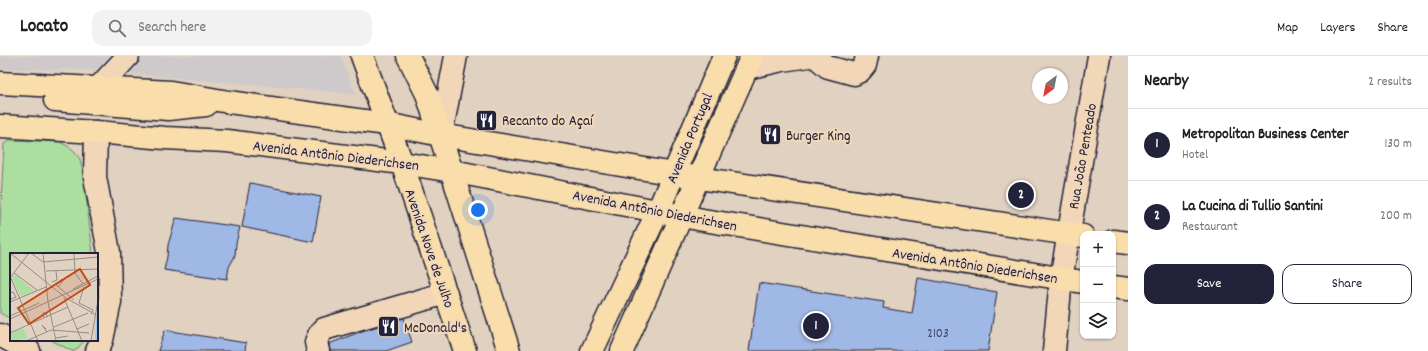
<!DOCTYPE html>
<html lang="en">
<head>
<meta charset="utf-8">
<style>
	body { margin:0; font-family:Dekko,sans-serif; background:#f2f2f2; color:#202124 }
	.controls { position:absolute; right:12px; bottom:12px; display:grid; overflow:hidden; border-radius:8px; box-shadow:0 1px 3px #0004 }
	.controls button { width:36px; height:36px; display:grid; place-items:center; padding:0; border:0; border-bottom:1px solid #e0e0e0; background:#fff; color:#202124; font:20px sans-serif }
	.compass { position:absolute; left:1032px; top:12px; width:36px; height:36px; border-radius:50%; background:#fff; box-shadow:0 1px 3px #0004; rotate:212deg }
	.you { position:absolute; left:478px; top:154px; width:14px; height:14px; margin:-10px; border:3px solid #fff; border-radius:50%; background:#1a73e8; box-shadow:0 0 0 6px #1a73e833 }
	.badge { display:grid; place-items:center; width:26px; height:26px; border-radius:50%; background:#22223b; color:#fff; font-size:13px; font-weight:700 }
	.pin { position:absolute; translate:-50% -50%; border:2px solid #fff; box-shadow:0 1px 4px #0006 }
	.list { margin:0; padding:0; list-style:none }
	h2 { display:flex; justify-content:space-between; align-items:center; height:52px; margin:0; padding:0 16px; font-size:17px }
	h2 small { font-size:13px; font-weight:400; color:#757577 }
	.list li { display:grid; grid-template-columns:26px 1fr auto; gap:12px; align-items:center; box-sizing:border-box; height:72px; padding:0 16px; border-top:1px solid #e0e0e0 }
	.list b { display:block; font-size:15px; white-space:nowrap }
	.list p { margin:0; font-size:13px; white-space:nowrap; color:#757577 }
	.list em { font-size:13px; font-style:normal; color:#757577 }
	.actions { display:flex; gap:8px; padding:12px 16px }
	.actions a { flex:1; padding:9px 0; border:1px solid #22223b; border-radius:12px; text-align:center; font-size:14px; color:#22223b }
	.actions .main { background:#22223b; color:#fff }
	.icon { flex:none; width:22px; height:22px; fill:none; stroke:currentColor; stroke-width:2; stroke-linecap:round; stroke-linejoin:round }
	.map { position:relative; flex:none; width:1128px; height:295px; overflow:hidden }
	header { display:flex; align-items:center; gap:24px; box-sizing:border-box; height:56px; padding:0 20px; background:#fff; border-bottom:1px solid #e0e0e0 }
	header strong { font-size:19px }
	nav { display:flex; gap:22px; margin-inline-start:auto; font-size:14px }
	.search { width:280px; height:36px; background:#f2f2f2; display:flex; align-items:center; gap:10px; box-sizing:border-box; padding:0 14px; border-radius:12px; color:#757577; font-size:15px }
	main { display:flex }
	aside { flex:1; background:#fff }
	.map>svg:first-child { display:block }
	.built { fill:#cecacc }
	.green { fill:#acde9f; stroke:#67806d }
	.building { fill:#a0b8e5; stroke:#22223b }
	.lines { fill:none; stroke-linecap:round; stroke-linejoin:round }
	.minor-casing { stroke:#22223b; stroke-width:25 }
	.major-casing { stroke:#22223b; stroke-width:25 }
	.minor { stroke:#f1d7b8; stroke-width:22 }
	.major { stroke:#f9deab; stroke-width:22 }
	.labels { text-anchor:middle; stroke-width:4; stroke-linejoin:round; paint-order:stroke }
	.number-label { font-size:13px; fill:#424866 }
	.poi-label { font-size:15px; fill:#22223b; stroke:#f1d7b8; text-anchor:start }
	.street-label { font-size:15px; fill:#22223b; stroke:#f1d7b8 }
	.inset-river { fill:none; stroke:#98cbf5; stroke-width:2 }
	.inset-road { fill:none; stroke:#958b8b; stroke-width:1 }
	.view { fill:#c04e15; fill-opacity:0.15; stroke:#c04e15; stroke-width:2 }
	.inset-edge { fill:none; stroke:#22223b; stroke-width:2 }
</style>
</head>
<body>
<header>
<strong>Locato</strong>
<div class="search"><svg class="icon" aria-label="search" viewBox="0 0 24 24"><circle cx="10" cy="10" r="6"/><path d="M15 15l6 6"/></svg>Search here</div>
<nav><a>Map</a><a>Layers</a><a>Share</a></nav>
</header>
<main>
<div class="map">
<svg width="1128" height="295" viewBox="0 0 1128 295">
	<rect width="100%" height="100%" fill="#e1d1c1"/>
	<filter id="ink" filterUnits="userSpaceOnUse"><feTurbulence type="fractalNoise" baseFrequency=".025" numOctaves="2"/><feDisplacementMap in="SourceGraphic" scale="8" xChannelSelector="R" yChannelSelector="G"/><feConvolveMatrix kernelMatrix="1 2 1 2 8 2 1 2 1" color-interpolation-filters="sRGB"/></filter>
	<g filter="url(#ink)">
		<!-- built -->
		<path class="built" d="M0 0H340L356 38 87 14 0 13Z"/>
		<!-- green -->
		<g class="green">
			<path d="M9 84 60 86 71 92 79 100 83 115 93 198H11V263L0 257V167L4 88Z"/>
			<path d="M51 284H85L75 295H72Z"/>
		</g>
		<!-- building -->
		<g class="building">
			<path d="M250 127 321 141 313 186 242 171Z"/>
			<path d="M176 162 240 171 236 187 235 200 229 211 227 223 164 214 167 201 168 189Z"/>
			<path d="M918 222 997 236 988 295H749L759 227 884 246 883 252 912 257Z"/>
			<path d="M404 262 412 286 386 295H330L329 288 362 275Z"/>
			<path d="M165 274 246 287 245 295H158Z"/>
		</g>
		<g class="lines">
			<defs>
				<g id="minor">
					<path d="M815 0 828 11 854 18 860 15 865 9 867 0"/>
					<path d="M747 12 782 4 809 0"/>
					<path d="M99 31 128 0"/>
					<path d="M96 76 95 121 109 196 110 246 102 284 97 295"/>
					<path d="M441 79 456 0"/>
					<path d="M0 279 29 295"/>
					<path d="M318 295 316 286 319 279 324 273 446 237"/>
					<path d="M1054 295 1061 223 1099 0"/>
				</g>
				<g id="major">
					<path d="M362 0 402 107 465 295"/>
					<path d="M408 0 427 38 509 295"/>
					<path d="M0 27 171 36 229 46 386 68 441 79 699 122 1083 180"/>
					<path d="M55 44 168 53 206 49"/>
					<path d="M0 70 96 76 165 82 227 85 402 107 452 115 703 164 1083 226"/>
					<path d="M1113 185 1128 187"/>
					<path d="M1113 231 1128 233"/>
					<path d="M592 295 658 155 724 0"/>
					<path d="M622 295 752 0"/>
				</g>
			</defs>
			<!-- minor casing -->
			<use href="#minor" class="minor-casing"/>
			<!-- major casing -->
			<use href="#major" class="major-casing"/>
			<!-- minor -->
			<use href="#minor" class="minor"/>
			<!-- major -->
			<use href="#major" class="major"/>
		</g>
	</g>
	<!-- icons -->
	<defs>
		<symbol id="restaurant-square" viewBox="-11 -11 22 22"><rect x="-9" y="-9" width="18" height="18" rx="4" fill="#22223b" stroke="#f1d7b8"/><path d="M-5-6h1v4h1v-4h1v4h1v-4h1v5L-1.5 .5V6h-2V.5L-5-1ZM5-6V6H3V1.5H1.5Q1.5-4 5-6Z" fill="#fff"/></symbol>
	</defs>
	<g fill-rule="evenodd">
		<use href="#restaurant-square" x="474" y="52" width="25" height="25"/>
		<use href="#restaurant-square" x="758" y="66" width="25" height="25"/>
		<use href="#restaurant-square" x="376" y="258" width="25" height="25"/>
	</g>
	<g class="labels">
		<!-- number labels -->
		<g class="number-label">
			<text x="938" y="281">2103</text>
		</g>
		<!-- poi labels -->
		<g class="poi-label">
			<text x="502" y="69">Recanto do Açaí</text>
			<text x="786" y="84">Burger King</text>
			<text x="404" y="276">McDonald's</text>
		</g>
		<!-- street labels -->
		<g class="street-label">
			<text transform="translate(689 82) rotate(-67)" y="5">Avenida Portugal</text>
			<text transform="translate(336 99) rotate(7)" y="5">Avenida Antônio Diederichsen</text>
			<text transform="translate(1082 100) rotate(-80)" y="5">Rua João Penteado</text>
			<text transform="translate(655 154) rotate(11)" y="5">Avenida Antônio Diederichsen</text>
			<text transform="translate(430 192) rotate(71)" y="5">Avenida Nove de Julho</text>
			<text transform="translate(975 209) rotate(9)" y="5">Avenida Antônio Diederichsen</text>
		</g>
	</g>
	<!-- overview -->
	<g transform="translate(10 197)">
		<rect width="88" height="88" fill="#e1d1c1"/>
		<path d="M5 22 24 38 10 43 2 24ZM13 75 18 85 3 88 0 81Z" fill="#acde9f"/>
		<path class="inset-river" d="M86 88 87 64"/>
		<path class="inset-road" d="M0 0 56 45 88 63M21 0 33 9 88 4M33 0 38 49 46 88M64 0 65 20 73 31M36 18 88 16M4 20 27 37M0 23 28 88M0 25 19 0M42 29 47 27 46 18M45 32 52 26 53 28 48 34M46 32 64 47M63 36 88 23M0 40 3 39 6 44 1 46M54 45 72 88M0 49 36 34M69 50 74 34M69 50 83 57 81 61M0 63 29 50M34 65 33 60H36L37 64M0 66 88 26M44 74 78 60M36 76 32 72 37 79M67 76 79 71M0 80 58 54M46 85 58 83M16 88 41 77 79 80M81 88 88 47"/>
		<path class="view" d="M70 16 80 32 19 71 8 55Z"/>
		<rect width="88" height="88" class="inset-edge"/>
	</g>
</svg>
<div class="controls">
<button>+</button>
<button>−</button>
<button><svg class="icon" aria-label="layers" viewBox="0 0 24 24"><path d="M12 4l9 5-9 5-9-5zM3 14l9 5 9-5"/></svg></button>
</div>
<svg class="compass" viewBox="-18 -18 36 36"><path d="M0-13l5 13h-10z" fill="#e53935"/><path d="M0 13l5-13h-10z" fill="#757577"/></svg>
<div class="you"></div>
<div class="pin badge" style="left:816px;top:270px">1</div>
<div class="pin badge" style="left:1021px;top:139px">2</div>
</div>
<aside>
<h2>Nearby<small>2 results</small></h2>
<ul class="list">
<li><span class="badge">1</span><div><b>Metropolitan Business Center</b><p>Hotel</p></div><em>130 m</em></li>
<li><span class="badge">2</span><div><b>La Cucina di Tullio Santini</b><p>Restaurant</p></div><em>200 m</em></li>
</ul>
<div class="actions"><a class="main">Save</a><a>Share</a></div>
</aside>
</main>
</body>
</html>
